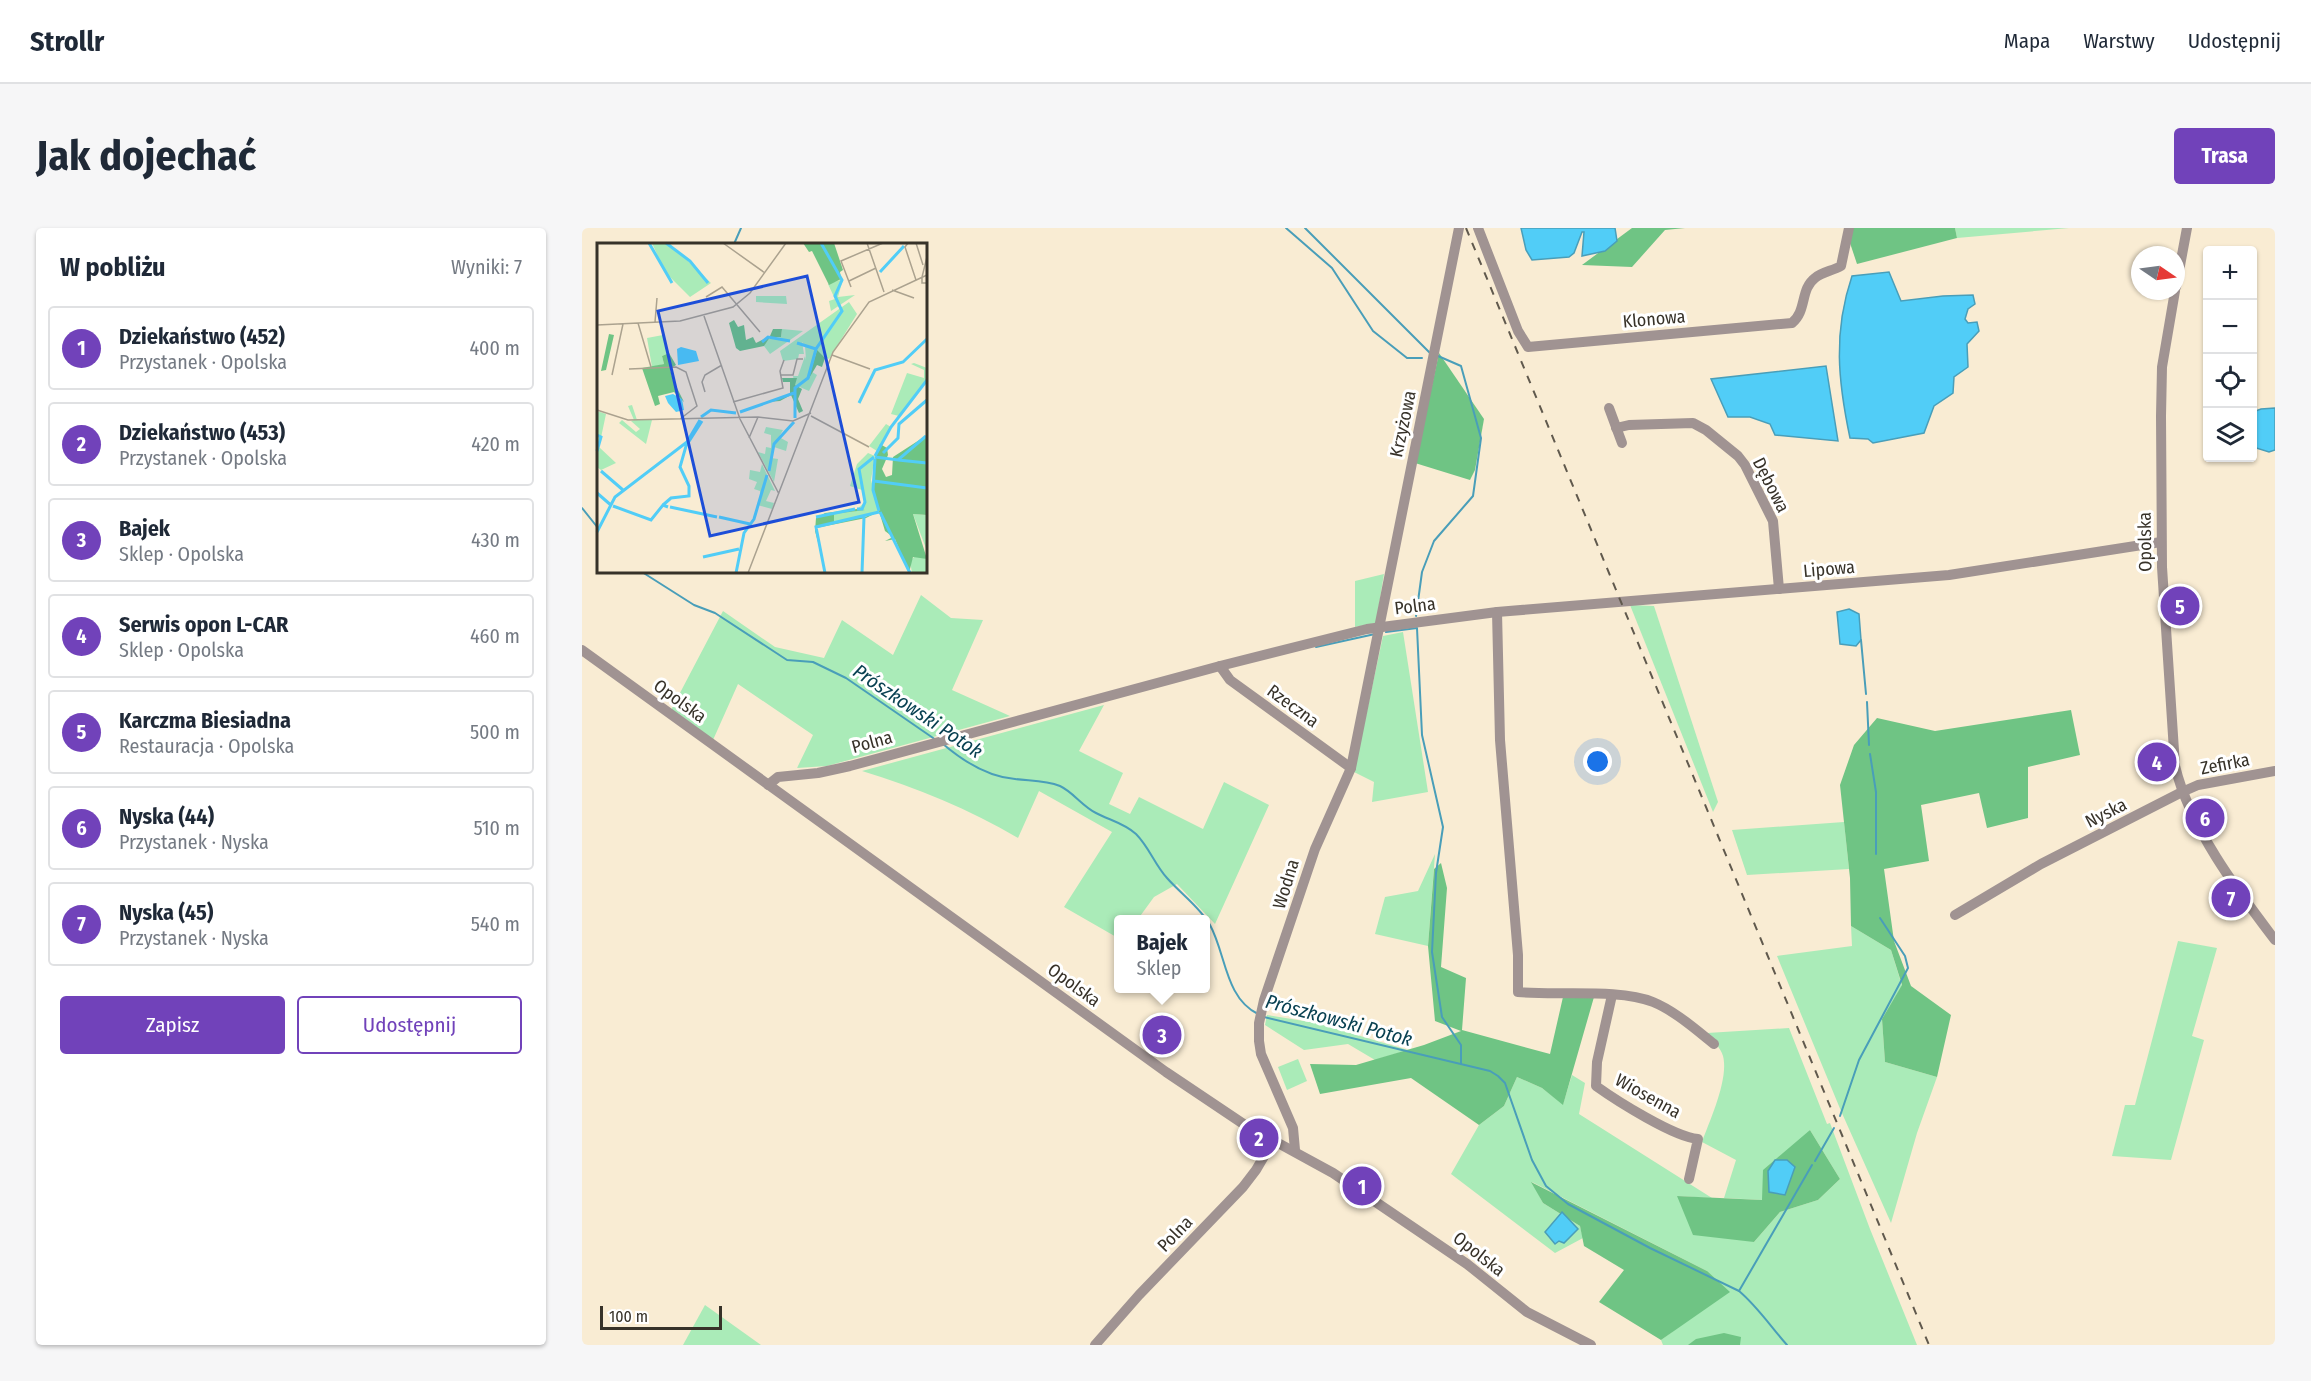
<!DOCTYPE html>
<html lang="pl">
<head>
<meta charset="utf-8">
<style>
	body { margin:0; font-family:"Fira Sans Condensed",sans-serif; background:#f6f6f7; color:#1f2937 }
	.controls { position:absolute; right:18px; top:18px; display:grid; overflow:hidden; border-radius:6px; box-shadow:0 2px 4px #0004 }
	.controls button { width:54px; height:54px; display:grid; place-items:center; padding:0; border:0; border-bottom:2px solid #e0e1e3; background:#fff; color:#1f2937; font:30px sans-serif }
	.compass { position:absolute; left:1549px; top:18px; width:54px; height:54px; border-radius:50%; background:#fff; box-shadow:0 2px 4px #0004; rotate:103deg }
	.scale { position:absolute; left:18px; bottom:15px; width:122px; box-sizing:border-box; padding-left:6px; border:3px solid #373229; border-top:0; font-size:16px; line-height:21px; white-space:nowrap; color:#373229; -webkit-text-stroke:4px #fff; paint-order:stroke }
	.you { position:absolute; left:1016px; top:534px; width:21px; height:21px; margin:-15px; border:4px solid #fff; border-radius:50%; background:#1a73e8; box-shadow:0 0 0 9px #1a73e833 }
	.badge { display:grid; place-items:center; width:39px; height:39px; border-radius:50%; background:#7142ba; color:#fff; font-size:20px; font-weight:700 }
	.pin { position:absolute; translate:-50% -50%; border:3px solid #fff; box-shadow:0 2px 6px #0006 }
	.popup { position:absolute; left:532px; top:687px; width:96px; height:78px; box-sizing:border-box; display:grid; place-content:center; border-radius:6px; background:#fff; filter:drop-shadow(0 2px 4px #0005); font-size:20px; white-space:nowrap; color:#747a83 }
	.popup b { font-size:22px; color:#1f2937 }
	.popup::after { content:''; position:absolute; left:50%; top:100%; margin-left:-12px; border:12px solid transparent; border-top-color:#fff }
	.list { margin:0; padding:0; list-style:none }
	h2 { display:flex; justify-content:space-between; align-items:center; height:78px; margin:0; padding:0 24px; font-size:26px }
	h2 small { font-size:20px; font-weight:400; color:#747a83 }
	.list li { display:grid; grid-template-columns:39px 1fr auto; gap:18px; align-items:center; box-sizing:border-box; height:84px; margin:0 12px 12px; padding:0 12px; border:2px solid #e0e1e3; border-radius:6px }
	.list b { display:block; font-size:22px; white-space:nowrap }
	.list p { margin:0; font-size:20px; white-space:nowrap; color:#747a83 }
	.list em { font-size:20px; font-style:normal; color:#747a83 }
	.actions { display:flex; gap:12px; padding:18px 24px }
	.actions a { flex:1; padding:14px 0; border:2px solid #7142ba; border-radius:6px; text-align:center; font-size:21px; color:#7142ba }
	.actions .main { background:#7142ba; color:#fff }
	.icon { flex:none; width:33px; height:33px; fill:none; stroke:currentColor; stroke-width:2; stroke-linecap:round; stroke-linejoin:round }
	.map { position:relative; flex:none; width:1693px; height:1117px; overflow:hidden; border-radius:6px }
	header { display:flex; align-items:center; gap:36px; box-sizing:border-box; height:84px; padding:0 30px; background:#fff; border-bottom:2px solid #e0e1e3 }
	header strong { font-size:28px }
	nav { display:flex; gap:33px; margin-inline-start:auto; font-size:21px }
	.intro { display:flex; align-items:center; justify-content:space-between; box-sizing:border-box; height:144px; padding:0 36px }
	h1 { margin:0; font-size:42px }
	.button { padding:15px 27px; border-radius:6px; background:#7142ba; color:#fff; font-size:21px; font-weight:700 }
	main { display:flex; gap:36px; padding:0 36px }
	aside { flex:1; background:#fff; border-radius:6px; box-shadow:0 2px 4px #0004 }
	.map>svg:first-child { display:block }
	.green { fill:#aaebb8 }
	.forest { fill:#6fc484 }
	.water { fill:#51cdf7; stroke:#499eb9; stroke-width:1.5 }
	.lines { fill:none; stroke-linecap:round; stroke-linejoin:round }
	.stream { stroke:#499eb9; stroke-width:2 }
	.minor { stroke:#a09392; stroke-width:10 }
	.rail { stroke:#60594d; stroke-width:2; stroke-dasharray:8 8; stroke-linecap:butt }
	.labels { text-anchor:middle; stroke-width:6; stroke-linejoin:round; paint-order:stroke }
	.street-label { font-size:18px; fill:#373229; stroke:#fff }
	.water-label { font-size:20px; font-style:italic; fill:#094152; stroke:#fff }
	.inset-river { fill:none; stroke:#51cdf7; stroke-width:3 }
	.inset-road { fill:none; stroke:#aba28f; stroke-width:1.5 }
	.view { fill:#1d4ed8; fill-opacity:0.15; stroke:#1d4ed8; stroke-width:3 }
	.inset-edge { fill:none; stroke:#373229; stroke-width:3 }
</style>
</head>
<body>
<header>
<strong>Strollr</strong>
<nav><a>Mapa</a><a>Warstwy</a><a>Udostępnij</a></nav>
</header>
<div class="intro"><h1>Jak dojechać</h1><a class="button">Trasa</a></div>
<main>
<aside>
<h2>W pobliżu<small>Wyniki: 7</small></h2>
<ul class="list">
<li><span class="badge">1</span><div><b>Dziekaństwo (452)</b><p>Przystanek · Opolska</p></div><em>400 m</em></li>
<li><span class="badge">2</span><div><b>Dziekaństwo (453)</b><p>Przystanek · Opolska</p></div><em>420 m</em></li>
<li><span class="badge">3</span><div><b>Bajek</b><p>Sklep · Opolska</p></div><em>430 m</em></li>
<li><span class="badge">4</span><div><b>Serwis opon L-CAR</b><p>Sklep · Opolska</p></div><em>460 m</em></li>
<li><span class="badge">5</span><div><b>Karczma Biesiadna</b><p>Restauracja · Opolska</p></div><em>500 m</em></li>
<li><span class="badge">6</span><div><b>Nyska (44)</b><p>Przystanek · Nyska</p></div><em>510 m</em></li>
<li><span class="badge">7</span><div><b>Nyska (45)</b><p>Przystanek · Nyska</p></div><em>540 m</em></li>
</ul>
<div class="actions"><a class="main">Zapisz</a><a>Udostępnij</a></div>
</aside>
<div class="map">
<svg width="1693" height="1117" viewBox="0 0 1693 1117">
	<rect width="100%" height="100%" fill="#f9ecd3"/>
	<!-- green -->
	<g class="green">
		<path d="M1373 0H1487L1375 10Z"/>
		<path d="M802 346 794 395 773 399V353Z"/>
		<path d="M339 367 369 390 401 392 370 462 428 488 245 538 215 540 231 507 156 456 131 512 89 482 141 383 193 419 242 430 260 392 311 427Z"/>
		<path d="M1048 377 1072 378 1136 574 1131 584Z"/>
		<path d="M821 404 846 564 790 574 792 554 772 544 801 408Z"/>
		<path d="M522 477 497 523 541 545 527 576 548 586 557 569 621 601 642 554 687 577 633 696 595 656 572 669 556 691 536 692V710L482 679 530 604 457 563 436 610C387 581 335 560 280 543Z"/>
		<path d="M1262 594 1267 641 1165 647 1150 602Z"/>
		<path d="M853 626 846 718 793 706 803 669 836 663Z"/>
		<path d="M1269 698 1309 722 1320 758 1300 791 1303 834 1355 849 1335 905 1309 995 1259 883 1195 728 1270 718Z"/>
		<path d="M1596 713 1635 720 1610 808 1622 812 1589 932 1530 928 1543 877H1553Z"/>
		<path d="M685 787 734 795 826 822 793 832 766 816 722 822 683 797Z"/>
		<path d="M1207 800 1245 896 1248 895 1288 1001 1335 1117H1081L1079 1112 1090 1104 1125 1043 950 954 961 975 998 998 1001 1010 973 1025 869 946 897 897 922 878 935 849 960 860 981 876 990 847 1003 855 997 886 1130 970 1095 968 1172 1014 1198 984 1236 972 1258 951 1228 902 1180 972 1142 970 1154 932 1120 914C1128 892 1147 851 1141 828 1139 820 1130 812 1125 805Z"/>
		<path d="M716 831 725 853 705 862 696 839Z"/>
		<path d="M123 1077 179 1117H101Z"/>
	</g>
	<!-- forest -->
	<g class="forest">
		<path d="M1050 0H1103L1083 2 1050 39 1000 37Z"/>
		<path d="M1263 0H1373L1375 10 1275 36Z"/>
		<path d="M857 125 902 191 893 242 888 252 833 235Z"/>
		<path d="M1489 482 1498 527 1446 539V590L1405 600 1397 565 1339 577 1347 633 1302 641 1312 713 1329 758 1369 787 1355 849 1303 834 1300 791 1320 757 1309 722 1269 698 1268 650 1258 557 1272 517 1295 490 1353 503Z"/>
		<path d="M859 635 865 660 859 739 884 750 880 802 968 826 981 769H1012L981 877 960 860 935 849 922 878 897 897 829 850 738 866 728 836 774 837 842 817 879 803 853 793 846 718 852 641Z"/>
		<path d="M1228 902 1258 951 1236 972 1198 984 1172 1014 1111 1007 1095 968 1180 972 1181 942Z"/>
		<path d="M949 954 1125 1043 1148 1064 1079 1112 1017 1074 1042 1042 1002 1018 998 998 961 975Z"/>
		<path d="M1142 1105 1159 1109 1158 1117H1106L1114 1111Z"/>
	</g>
	<!-- water -->
	<g class="water">
		<path d="M939 0H1033L1035 13 1023 23 1000 28 1002 4H1000L992 25 987 29 950 32 944 22Z"/>
		<path d="M1307 44 1319 73 1361 68 1391 67 1393 76 1386 81 1383 91 1386 95 1395 94 1397 103 1385 116 1386 139 1372 149 1371 165 1352 178 1342 205 1291 215 1286 211 1268 210C1256 153 1251 104 1270 48Z"/>
		<path d="M1244 138 1256 213 1193 207 1188 196 1168 189H1146L1129 151Z"/>
		<path d="M1693 180V222L1687 224 1671 219V184L1679 181Z"/>
		<path d="M1267 381 1277 386 1279 412 1274 418 1258 416 1255 384Z"/>
		<path d="M1193 932H1205L1213 939 1203 967 1187 964 1186 943Z"/>
		<path d="M980 984 996 1001 982 1015 977 1013 973 1016 963 1004Z"/>
	</g>
	<g class="lines">
		<!-- stream -->
		<g class="stream">
			<path d="M704 0 750 40 791 103 825 130H840"/>
			<path d="M723 0 848 125"/>
			<path d="M152 16 159 0"/>
			<path d="M0 280 16 300"/>
			<path d="M60 344 112 377 133 385 205 432 231 434 264 450 354 512"/>
			<path d="M834 388 840 344 852 313 891 268 899 210 879 138 856 128"/>
			<path d="M804 404 835 400 840 507 861 599 854 645 850 724 860 789 879 817V836"/>
			<path d="M1279 412 1284 466"/>
			<path d="M734 419 793 406"/>
			<path d="M1285 474 1287 517"/>
			<path d="M361 516C381 533 406 549 433 551 448 553 463 552 478 558 491 564 500 578 514 585 527 592 542 595 554 606 567 619 573 637 585 650 599 666 618 679 628 697 644 726 643 770 676 786"/>
			<path d="M1288 526 1294 564V626"/>
			<path d="M682 789 908 843 916 848 923 855 950 932 964 958 986 976 1068 1020 1157 1063C1175 1078 1189 1099 1205 1117"/>
			<path d="M1258 888 1277 832 1326 740 1323 728 1298 690"/>
			<path d="M1233 933 1252 900"/>
			<path d="M1157 1063 1230 937"/>
		</g>
		<!-- minor -->
		<g class="minor">
			<path d="M896 0 936 103 946 119 1210 95C1225 83 1218 61 1233 50 1240 44 1250 43 1259 38L1267 0"/>
			<path d="M1594 59 1605 0"/>
			<path d="M1593 63 1580 139 1579 188 1580 339 1593 538C1608 600 1655 662 1693 712"/>
			<path d="M1027 180 1040 215"/>
			<path d="M1034 200 1047 197 1111 195 1124 202 1156 228 1163 237 1191 293 1197 361"/>
			<path d="M915 384 918 512 936 727V764C974 768 1037 760 1071 774 1093 783 1113 801 1132 816"/>
			<path d="M0 422 584 844 663 897 751 945 885 1036 945 1084 1009 1117"/>
			<path d="M638 438 648 452 769 540"/>
			<path d="M186 557 196 549 236 545 268 538 638 438 785 401 915 384 1367 347 1579 314"/>
			<path d="M1373 687 1459 636 1600 564 1616 557 1693 543"/>
			<path d="M1030 767 1015 834 1014 858C1035 873 1092 909 1116 911L1107 951"/>
			<path d="M713 922 711 900 679 826 677 813V795L682 772 733 621 769 540 877 0"/>
			<path d="M513 1117 557 1067 661 959 674 942 691 913"/>
		</g>
		<!-- rail -->
		<path class="rail" d="M884 0 1347 1117"/>
	</g>
	<g class="labels">
		<!-- street labels -->
		<g class="street-label">
			<text transform="translate(1072 91) rotate(-5)" y="6">Klonowa</text>
			<text transform="translate(821 196) rotate(-78)" y="6">Krzyżowa</text>
			<text transform="translate(1189 257) rotate(63)" y="6">Dębowa</text>
			<text transform="translate(1563 314) rotate(-91)" y="6">Opolska</text>
			<text transform="translate(1247 341) rotate(-5)" y="6">Lipowa</text>
			<text transform="translate(833 378) rotate(-7)" y="6">Polna</text>
			<text transform="translate(98 473) rotate(36)" y="6">Opolska</text>
			<text transform="translate(711 478) rotate(36)" y="6">Rzeczna</text>
			<text transform="translate(290 514) rotate(-15)" y="6">Polna</text>
			<text transform="translate(1643 536) rotate(-11)" y="6">Zefirka</text>
			<text transform="translate(1524 585) rotate(-27)" y="6">Nyska</text>
			<text transform="translate(704 656) rotate(-73)" y="6">Wodna</text>
			<text transform="translate(492 757) rotate(36)" y="6">Opolska</text>
			<text transform="translate(1066 868) rotate(29)" y="6">Wiosenna</text>
			<text transform="translate(593 1006) rotate(-46)" y="6">Polna</text>
			<text transform="translate(897 1026) rotate(38)" y="6">Opolska</text>
		</g>
		<!-- water labels -->
		<g class="water-label">
			<text transform="translate(336 483) rotate(34)" y="7">Prószkowski Potok</text>
			<text transform="translate(757 792) rotate(15)" y="7">Prószkowski Potok</text>
		</g>
	</g>
	<!-- overview -->
	<g transform="translate(15 15)">
		<rect width="330" height="330" fill="#f9ecd3"/>
		<path d="M55 0H72L114 40 93 54 68 29ZM246 36 241 54 258 52 234 68 232 58 238 56 231 41ZM159 53H189L190 61 159 59ZM252 59 260 71 232 116 218 110 211 136 215 129 220 132 212 148 198 142 196 133H201L208 113 209 117 208 103 205 99 207 111H202L201 116 186 118 183 108ZM185 86 206 88 173 111 167 103 169 96 184 94ZM66 92 72 110 65 113 67 121 55 124 50 95ZM317 120 330 125V138L302 173 294 171 310 130 327 135V127L314 121ZM35 162 40 177H55L49 201 22 180 25 177 39 189 43 186 34 178 37 177 31 163ZM0 168 9 171 2 204 19 220 4 227 0 224ZM289 181 294 184 280 208 272 203ZM169 184 186 187 182 194 191 199 189 208 177 204 174 215 181 216 177 239 161 209 168 211 169 204 174 205V192L167 190ZM271 210 278 213 274 237 283 269 237 280V271L266 267 260 266 267 260 265 247 253 243 260 221ZM165 221 178 248 174 247 169 258 177 260 175 266 160 262 163 254V248L157 246 160 239 152 236 153 227 163 229ZM330 260V308L316 271 329 272ZM319 312 330 316V330H315L313 318Z" fill="#aaebb8"/>
		<path d="M206 0H237L246 27 243 29 244 36 232 42 215 8 212 9ZM137 77 141 84 147 82 149 97 156 94 159 100 173 93 176 86H185L184 94H173L167 103 143 108 139 105 132 80ZM12 91 17 92 9 127 4 128ZM220 107 228 115 225 124 220 122 211 137ZM72 110 79 122 73 126 76 137 87 159 77 149 61 153 63 161 58 163 45 125 67 121 65 113ZM185 135H200L198 142 205 146 201 156 206 168 202 170 194 152 183 158 171 159 193 151V139H186ZM330 192V272L316 271 330 316 316 314 312 330 298 296 288 298 296 294 288 288 276 248V223L283 201 290 205 291 212 285 226 289 234 295 232 296 214ZM260 266 268 267 237 271V280L247 277 268 274 281 269 269 275 219 285 225 314 218 288 219 275 228 270Z" fill="#6fc484"/>
		<path d="M84 104 99 108 102 118 81 122 80 106ZM76 151 85 156 87 167 79 169 71 160 68 153Z" fill="#51cdf7"/>
		<path class="inset-river" d="M52 0 75 40M69 0 93 18 111 40M283 29 307 3M165 99 171 94 193 98M200 100 219 106M262 160 278 127 306 119 330 96M143 169 197 150M104 174 114 167 139 170M198 175V145L211 135 219 106 245 68 238 53 245 37 224 0M0 192 4 194 0 208M286 210 301 195 302 181 330 157M278 213 294 184 330 137M278 214 301 217 329 193M278 216 276 247 282 268M301 217 330 220M4 228 26 247M172 228 177 201 197 179M277 238 330 245M0 250 15 263M66 262 74 255 92 253V243L83 224 89 203 105 178M16 263 54 277 66 262 71 264M73 264 120 274M260 266H265L268 259 262 226 277 214M283 269 313 330M122 274 153 281M219 274 258 266M0 289 18 254 90 199 103 177M106 314 142 306M139 330 147 290 157 276 170 232M228 330 219 284 282 269M265 330 267 274"/>
		<path class="inset-road" d="M126 0 168 30M270 0 287 49M311 0 308 4 319 37M319 0 326 22M330 14 325 34V40H330M252 38 279 25M254 44 244 18 286 0M295 47 317 55M109 54 125 44 163 89M107 73 143 176 182 251M58 79 60 55M41 80 54 124M0 82 83 78 136 64 153 50 189 0M235 112 273 126M32 126 79 124 89 129 100 163 83 176M15 132 26 81M184 132H196L200 116H206M108 149 105 139 108 132 125 122M136 159 186 145 183 128 187 117M0 167 31 177 161 174 196 178 214 170M214 173 272 204M152 195 161 174M151 330 236 109 272 59 330 32"/>
		<path class="view" d="M210 33 262 259 113 293 61 68Z"/>
		<rect width="330" height="330" class="inset-edge"/>
	</g>
</svg>
<div class="controls">
<button>+</button>
<button>−</button>
<button><svg class="icon" aria-label="locate" viewBox="0 0 24 24"><circle cx="12" cy="12" r="6"/><path d="M12 2v4M12 18v4M2 12h4M18 12h4"/></svg></button>
<button><svg class="icon" aria-label="layers" viewBox="0 0 24 24"><path d="M12 4l9 5-9 5-9-5zM3 14l9 5 9-5"/></svg></button>
</div>
<svg class="compass" viewBox="-18 -18 36 36"><path d="M0-13l5 13h-10z" fill="#e53935"/><path d="M0 13l5-13h-10z" fill="#747a83"/></svg>
<div class="scale">100 m</div>
<div class="you"></div>
<div class="pin badge" style="left:780px;top:958px">1</div>
<div class="pin badge" style="left:677px;top:910px">2</div>
<div class="pin badge" style="left:580px;top:807px">3</div>
<div class="popup"><b>Bajek</b>Sklep</div>
<div class="pin badge" style="left:1575px;top:534px">4</div>
<div class="pin badge" style="left:1598px;top:378px">5</div>
<div class="pin badge" style="left:1623px;top:590px">6</div>
<div class="pin badge" style="left:1649px;top:670px">7</div>
</div>
</main>
</body>
</html>
